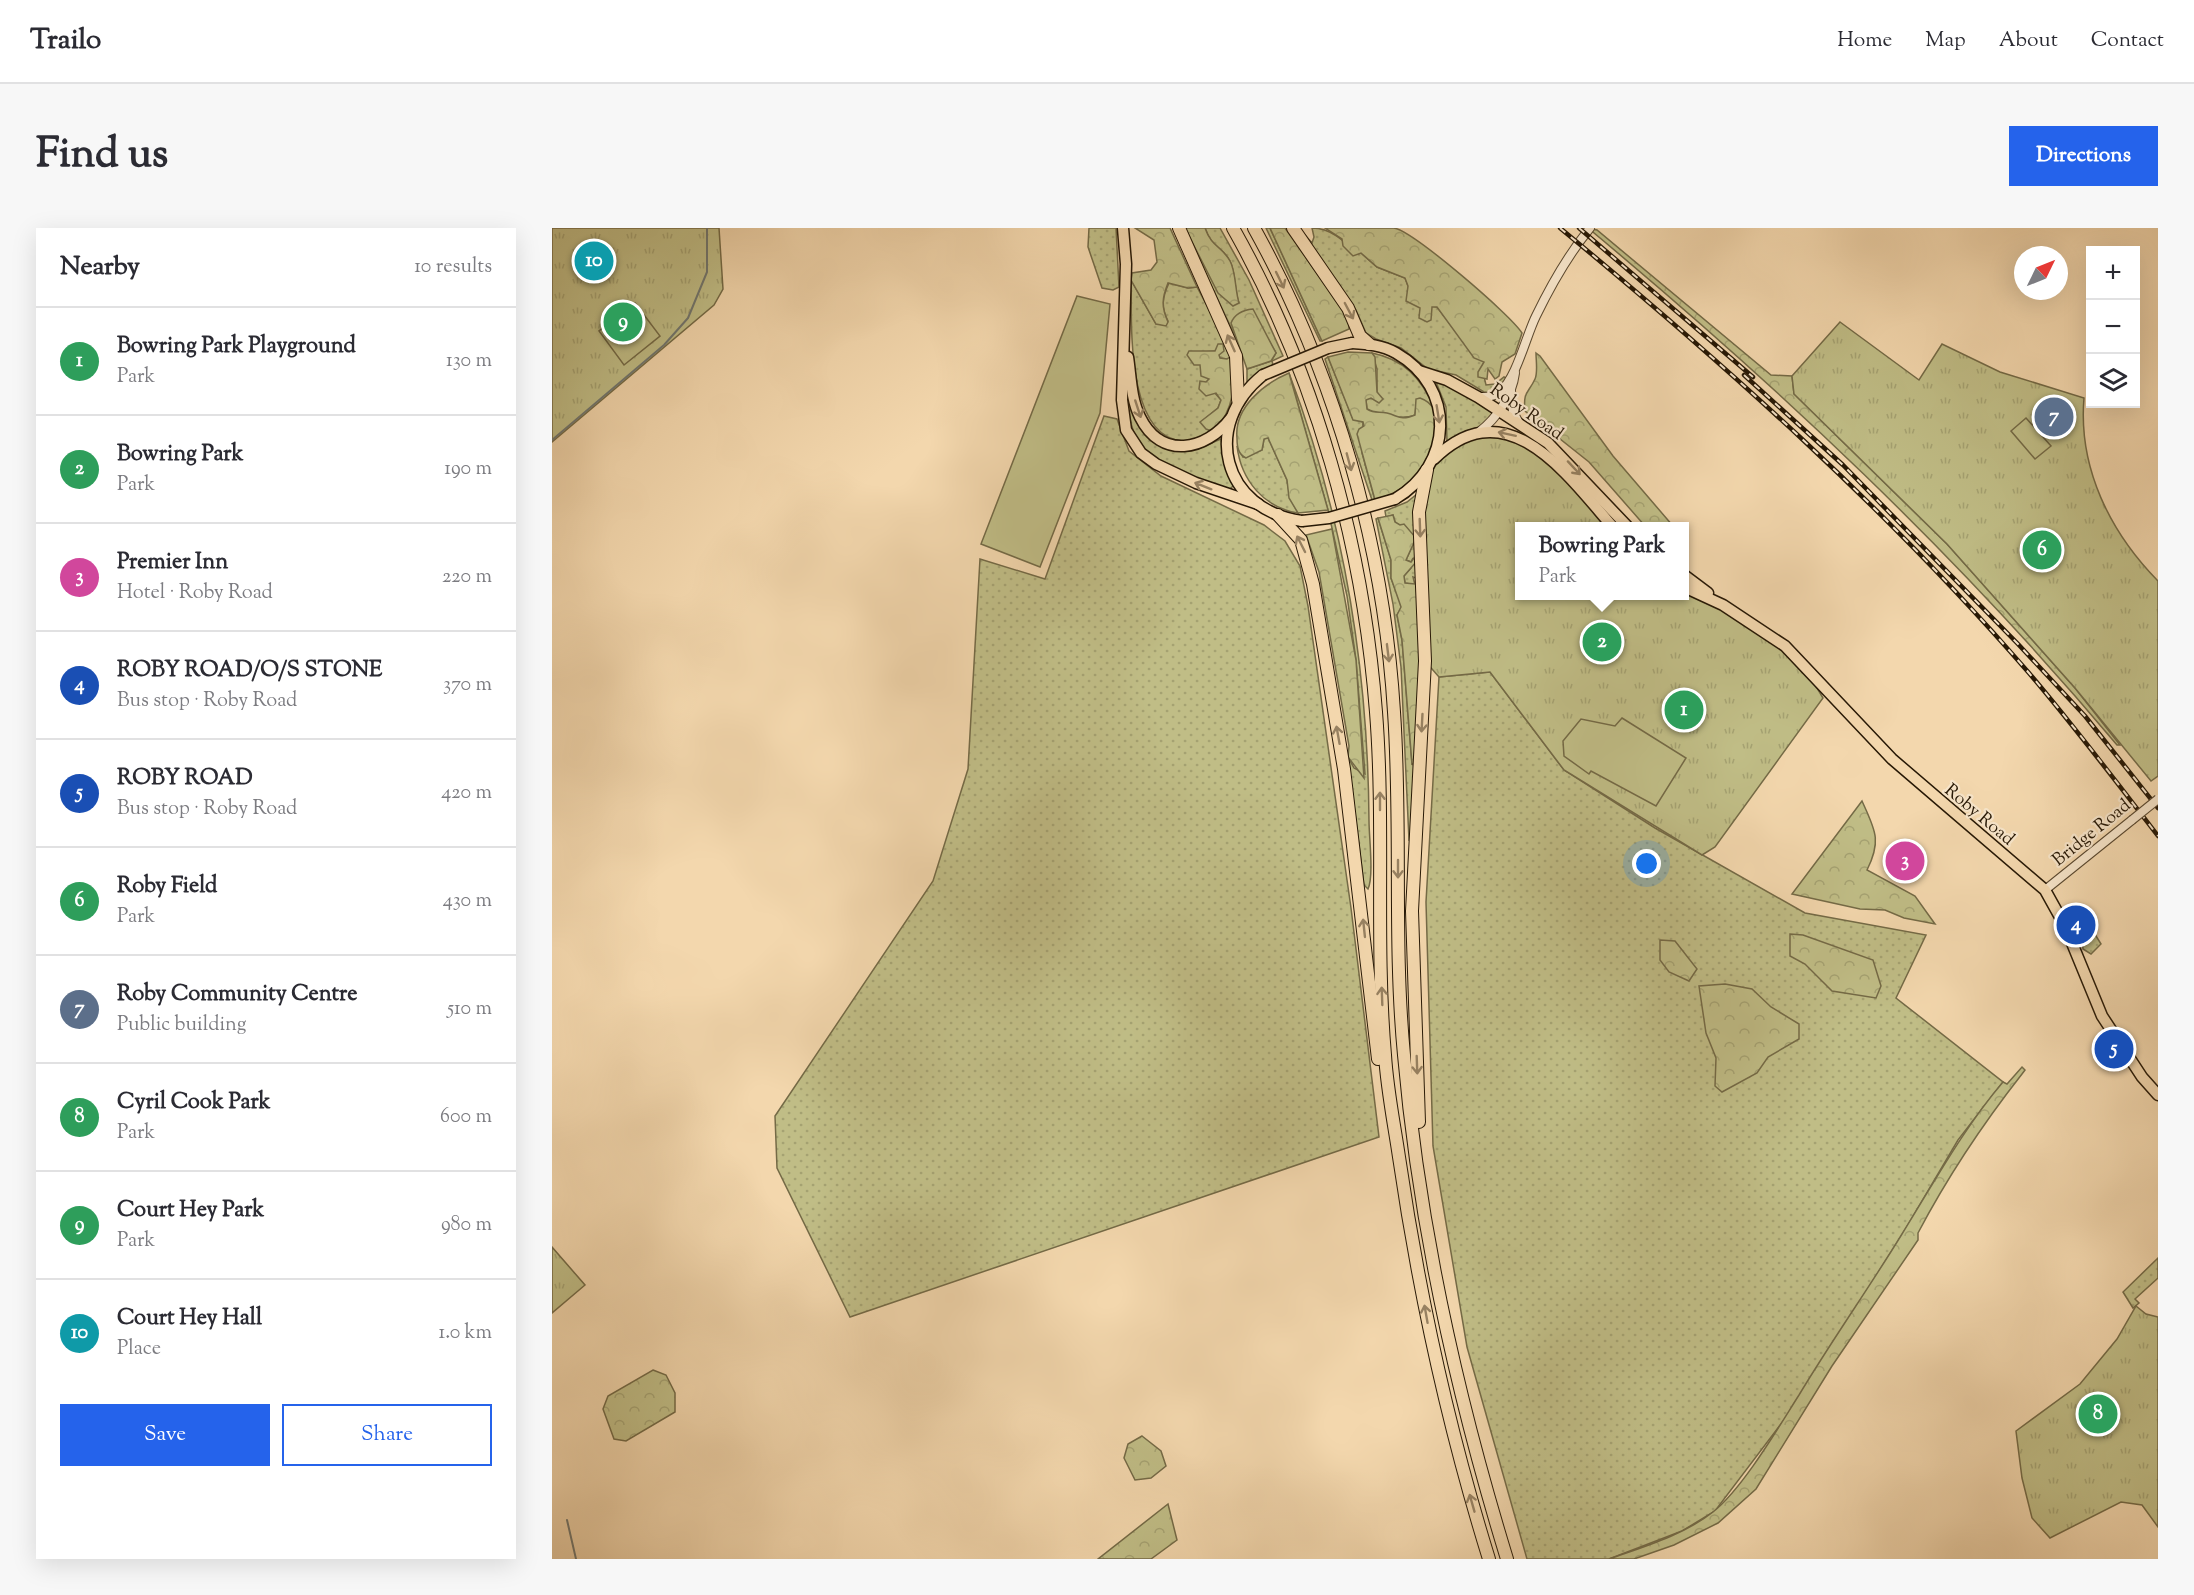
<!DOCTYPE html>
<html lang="en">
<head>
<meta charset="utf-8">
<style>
	body { margin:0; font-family:"Sorts Mill Goudy",serif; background:#f7f7f7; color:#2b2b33 }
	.controls { position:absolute; right:18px; top:18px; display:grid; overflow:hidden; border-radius:0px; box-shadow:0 6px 24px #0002 }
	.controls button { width:54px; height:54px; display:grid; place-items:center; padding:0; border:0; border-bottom:2px solid #e1e1e2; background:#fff; color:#2b2b33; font:30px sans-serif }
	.compass { position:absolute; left:1462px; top:18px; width:54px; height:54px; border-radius:50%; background:#fff; box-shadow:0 6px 24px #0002; rotate:47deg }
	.you { position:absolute; left:1095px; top:636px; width:21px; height:21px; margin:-15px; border:4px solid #fff; border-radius:50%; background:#1a73e8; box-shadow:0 0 0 9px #1a73e833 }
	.badge { display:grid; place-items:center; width:39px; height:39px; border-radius:50%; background:#2563eb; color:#fff; font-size:20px; font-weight:700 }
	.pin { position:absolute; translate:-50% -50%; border:3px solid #fff; box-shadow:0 2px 6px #0006 }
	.popup { position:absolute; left:963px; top:294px; width:174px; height:78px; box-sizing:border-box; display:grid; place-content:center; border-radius:0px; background:#fff; filter:drop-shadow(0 2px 4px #0005); font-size:20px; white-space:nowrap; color:#7c7c81 }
	.popup b { font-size:22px; color:#2b2b33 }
	.popup::after { content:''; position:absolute; left:50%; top:100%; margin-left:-12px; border:12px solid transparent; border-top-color:#fff }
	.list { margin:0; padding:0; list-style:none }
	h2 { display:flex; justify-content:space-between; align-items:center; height:78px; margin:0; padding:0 24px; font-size:26px }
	h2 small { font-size:20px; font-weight:400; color:#7c7c81 }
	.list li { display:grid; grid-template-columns:39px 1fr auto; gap:18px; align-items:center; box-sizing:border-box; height:108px; padding:0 24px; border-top:2px solid #e1e1e2 }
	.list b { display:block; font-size:22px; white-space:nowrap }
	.list p { margin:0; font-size:20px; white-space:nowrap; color:#7c7c81 }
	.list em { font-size:20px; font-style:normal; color:#7c7c81 }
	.actions { display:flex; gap:12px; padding:18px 24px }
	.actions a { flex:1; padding:14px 0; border:2px solid #2563eb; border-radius:0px; text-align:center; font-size:21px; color:#2563eb }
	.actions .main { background:#2563eb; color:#fff }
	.icon { flex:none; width:33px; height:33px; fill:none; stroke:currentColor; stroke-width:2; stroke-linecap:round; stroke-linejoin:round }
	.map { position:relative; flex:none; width:1606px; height:1331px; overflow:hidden; border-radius:0px }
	header { display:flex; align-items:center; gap:36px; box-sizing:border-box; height:84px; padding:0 30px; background:#fff; border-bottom:2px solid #e1e1e2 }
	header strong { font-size:28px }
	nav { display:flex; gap:33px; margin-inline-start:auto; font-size:21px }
	.intro { display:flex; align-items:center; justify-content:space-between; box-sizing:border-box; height:144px; padding:0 36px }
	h1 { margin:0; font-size:42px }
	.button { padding:15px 27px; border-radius:0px; background:#2563eb; color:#fff; font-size:21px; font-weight:700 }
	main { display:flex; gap:36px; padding:0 36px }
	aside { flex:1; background:#fff; border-radius:0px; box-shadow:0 6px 24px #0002 }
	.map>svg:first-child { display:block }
	.grass { fill:url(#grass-dots); stroke:#746a46; stroke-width:1.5 }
	.forest { fill:url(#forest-crowns); stroke:#746a46; stroke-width:1.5 }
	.park { fill:url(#park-tufts); stroke:#746a46; stroke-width:1.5 }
	.garden { fill:#c0bd86; stroke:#746a46; stroke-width:1.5 }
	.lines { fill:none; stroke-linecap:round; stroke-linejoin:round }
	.stream { stroke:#717770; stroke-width:2 }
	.minor-casing { stroke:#5a482f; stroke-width:10 }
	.major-casing { stroke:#271805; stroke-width:13 }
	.highway-casing { stroke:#271805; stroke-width:14 }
	.minor { stroke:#f7e5ca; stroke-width:8 }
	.major { stroke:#f3d7ad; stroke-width:10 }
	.highway { stroke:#f3d7ad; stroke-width:12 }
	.rail-casing { stroke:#271805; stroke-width:4.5 }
	.rail { stroke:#f7e5ca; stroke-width:2; stroke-dasharray:7; stroke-linecap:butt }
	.minor-bridge-casing { stroke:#5a482f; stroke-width:10; stroke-linecap:butt }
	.major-bridge-casing { stroke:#271805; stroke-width:13; stroke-linecap:butt }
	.minor-bridge { stroke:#f7e5ca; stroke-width:8 }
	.major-bridge { stroke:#f3d7ad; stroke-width:10 }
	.oneway { stroke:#978161 }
	.labels { text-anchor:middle; stroke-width:4.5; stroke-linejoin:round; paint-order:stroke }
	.street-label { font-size:18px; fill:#271805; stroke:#f7e5ca }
</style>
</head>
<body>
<header>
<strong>Trailo</strong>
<nav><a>Home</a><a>Map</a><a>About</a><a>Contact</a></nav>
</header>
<div class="intro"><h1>Find us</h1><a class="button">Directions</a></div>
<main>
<aside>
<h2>Nearby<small>10 results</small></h2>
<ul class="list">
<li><span class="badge" style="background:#2e9e5b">1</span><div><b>Bowring Park Playground</b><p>Park</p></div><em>130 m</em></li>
<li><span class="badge" style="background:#2e9e5b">2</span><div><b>Bowring Park</b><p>Park</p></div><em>190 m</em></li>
<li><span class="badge" style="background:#d1479c">3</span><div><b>Premier Inn</b><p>Hotel · Roby Road</p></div><em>220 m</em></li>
<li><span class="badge" style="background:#1a4fb4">4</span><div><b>ROBY ROAD/O/S STONE</b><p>Bus stop · Roby Road</p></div><em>370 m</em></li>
<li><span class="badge" style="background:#1a4fb4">5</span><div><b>ROBY ROAD</b><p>Bus stop · Roby Road</p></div><em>420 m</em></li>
<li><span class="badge" style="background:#2e9e5b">6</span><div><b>Roby Field</b><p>Park</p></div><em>430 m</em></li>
<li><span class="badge" style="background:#5c6f8a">7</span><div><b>Roby Community Centre</b><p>Public building</p></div><em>510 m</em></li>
<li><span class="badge" style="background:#2e9e5b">8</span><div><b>Cyril Cook Park</b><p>Park</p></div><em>600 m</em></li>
<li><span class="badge" style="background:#2e9e5b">9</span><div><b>Court Hey Park</b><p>Park</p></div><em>980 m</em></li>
<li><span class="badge" style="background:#0f9aa8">10</span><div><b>Court Hey Hall</b><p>Place</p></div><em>1.0 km</em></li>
</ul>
<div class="actions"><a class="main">Save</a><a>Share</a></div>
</aside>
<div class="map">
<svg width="1606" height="1331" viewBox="0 0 1606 1331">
	<defs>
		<pattern id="grass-dots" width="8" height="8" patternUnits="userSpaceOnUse" patternTransform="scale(1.5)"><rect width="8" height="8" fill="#c0bd86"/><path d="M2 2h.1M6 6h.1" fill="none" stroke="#a5a272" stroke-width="1.8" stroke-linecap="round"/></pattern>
		<pattern id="forest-crowns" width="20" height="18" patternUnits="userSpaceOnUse" patternTransform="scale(1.5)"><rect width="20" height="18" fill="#c0bd86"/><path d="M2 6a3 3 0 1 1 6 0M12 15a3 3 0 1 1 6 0" fill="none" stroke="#a5a272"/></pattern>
		<pattern id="park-tufts" width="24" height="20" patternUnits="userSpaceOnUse" patternTransform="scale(1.5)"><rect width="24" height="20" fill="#c0bd86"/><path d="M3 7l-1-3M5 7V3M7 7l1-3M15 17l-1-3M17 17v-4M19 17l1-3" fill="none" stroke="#a5a272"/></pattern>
	</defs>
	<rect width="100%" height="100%" fill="#f3d7ad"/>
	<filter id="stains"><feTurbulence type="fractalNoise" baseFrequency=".00333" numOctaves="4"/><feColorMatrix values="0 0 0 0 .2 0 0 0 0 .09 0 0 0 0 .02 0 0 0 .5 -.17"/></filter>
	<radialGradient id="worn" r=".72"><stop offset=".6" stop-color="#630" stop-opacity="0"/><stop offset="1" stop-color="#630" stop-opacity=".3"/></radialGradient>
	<!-- grass -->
	<g class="grass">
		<path d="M537 0H564L567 59 561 62 550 60 536 19Z"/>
		<path d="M632 0 687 75C682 62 684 44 678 33 669 17 660 20 653 0H668L697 52 731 128 720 133 721 137 695 155V141L719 133 724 125 712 104 687 113 693 129Z"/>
		<path d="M714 0H718L770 113H768Z"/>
		<path d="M747 0 760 15 762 9 760 0C779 0 792 13 805 26L809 25 825 39 853 50 856 58 880 78 885 79 916 119 932 134 930 140 934 157 943 156 952 149 956 151C950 160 943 167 932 164L904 147 876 141 849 120 824 111 814 105 804 82Z"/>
		<path d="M579 52 604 96 616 93C609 79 610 70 617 55L636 60 645 59 681 127 675 131 668 130 663 123 652 124 648 136 657 151 654 155 669 172 666 180 649 194 662 204C653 207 641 214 631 213 573 209 580 94 579 52Z"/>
		<path d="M820 125C851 131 871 151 882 181L864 177 863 187C851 192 826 188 815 181L814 172 825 164V141Z"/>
		<path d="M776 129 801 191 811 194 810 225 823 272H820L773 131Z"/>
		<path d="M737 145C792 290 816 439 817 593 817 609 822 648 816 661L812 657 796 529 802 540 813 546 804 432 795 368 776 282Z"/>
		<path d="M884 154H894L945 183 928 199 914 203 895 214 894 179Z"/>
		<path d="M575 158 583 183 626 222 646 221 671 210 682 257 678 261C646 252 597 238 582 205 576 190 576 174 575 158Z"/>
		<path d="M552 188 565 191 577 223 609 248 712 297 733 313 748 338 756 378 799 680 827 909 298 1089 225 940 223 888 381 653 416 541 428 331 493 351Z"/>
		<path d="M716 209 735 252 738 270 746 285C712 280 689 252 685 218L691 229 710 222 712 211Z"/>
		<path d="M870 262 869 352 861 349 863 357 853 355 852 348 859 340 861 330 859 334 854 332 864 310 843 294 841 287 834 289 833 283 855 274Z"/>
		<path d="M826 290 839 332V350L850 379 845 387 850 412 860 536 864 535 861 611 857 612 849 439 841 376 824 291Z"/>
		<path d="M938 444 1012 542 1103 600 1253 685 1374 707 1344 770 1451 854 1406 912 1350 1007 1235 1188 1163 1283 1130 1303 1057 1331H975L915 1119 881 918 874 674 887 449Z"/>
		<path d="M1534 700 1541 703 1549 716 1539 726 1531 721 1530 705Z"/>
		<path d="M1606 1030V1050L1583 1071 1587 1075 1581 1080 1571 1064Z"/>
	</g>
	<!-- forest -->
	<g class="forest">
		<path d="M583 0H618L645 59 636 60 616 55C610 70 609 79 616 94L614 98 604 96 579 52 580 45 599 42 605 34 602 12Z"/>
		<path d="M633 0H653C660 20 669 17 678 33 684 44 683 62 687 75L681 78 666 65Z"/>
		<path d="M718 0H733L796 89 797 101 770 113Z"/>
		<path d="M773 0C795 0 821 0 842 0 861 3 959 87 970 105L963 126 950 134 947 148 943 151 936 141 935 151 926 149V144L932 134 922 130 885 79H880L879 92 875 94 867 90 868 80 854 73 856 58 853 50 825 39 809 25 801 28 791 18 790 11Z"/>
		<path d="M1036 0 1045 2 1219 147 1240 148 1242 166 1395 316 1523 460 1568 517H1565C1406 327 1226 158 1036 0Z"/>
		<path d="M701 81 724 125 719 133 695 141 679 95C683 85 691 82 701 81Z"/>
		<path d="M666 116H671L672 123 667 127 668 130 675 131 681 127C683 157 683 180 662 204L654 201 648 194 666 180 669 172 664 165 654 168 647 161 648 153 654 154 657 151 649 148 648 137H642L635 127 637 123H663Z"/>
		<path d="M796 124 820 125 823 129 825 164 831 171 827 175 819 170 814 172 815 181C823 186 827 183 835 185 847 188 848 193 863 187L864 171 868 170C898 180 881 227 867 245 855 259 841 267 823 272L805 206 807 201 812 198 811 194 801 192 776 129Z"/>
		<path d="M984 125 988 128 1061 228 1121 298H1093L1037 234 973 183C971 163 976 166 983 151 986 145 984 133 984 125Z"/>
		<path d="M737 145 776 282 746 285 737 270 735 252 716 210 712 211 710 222 694 230C686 226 685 219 685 210 682 180 711 156 737 145Z"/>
		<path d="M841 287 843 294 848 297 852 296 864 310 854 332 859 334 862 330 865 333 852 348 853 355 863 356 864 347 871 388 864 535 860 536 850 412 845 387 849 379 839 350V332L826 290Z"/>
		<path d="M780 301 804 432 812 550 796 529 797 518 767 344 754 307Z"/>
		<path d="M1310 573C1323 602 1330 612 1315 642L1363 668 1383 696 1352 690 1333 682 1308 681 1240 666Z"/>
		<path d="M1238 706 1251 707 1321 732 1329 758 1324 770 1280 763 1253 736 1238 728Z"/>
		<path d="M1108 712 1123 713 1145 741 1137 753 1117 744 1108 732Z"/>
		<path d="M1173 756 1200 761 1219 779 1247 796V811L1216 829 1205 845 1170 864 1163 858 1164 830 1154 805 1147 758Z"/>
		<path d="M1470 839 1473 842 1470 846C1430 897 1396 948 1366 1005V1012L1280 1138 1204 1261 1166 1295 1122 1317 1082 1331H1057C1091 1319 1132 1307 1161 1284 1191 1260 1226 1200 1247 1167 1280 1112 1317 1060 1350 1006 1383 953 1411 901 1451 854L1455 856Z"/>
		<path d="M101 1142 114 1147 123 1165V1184L74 1213 62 1211 51 1181 56 1168Z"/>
		<path d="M590 1208 609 1223 614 1238 599 1250 583 1252 572 1230 576 1216Z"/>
		<path d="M616 1276 625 1312 599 1331H546Z"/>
	</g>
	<!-- park -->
	<g class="park">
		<path d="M0 0H167L171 61 162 77 0 214Z"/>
		<path d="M1288 94 1367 152 1390 116 1448 144 1532 170C1526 240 1558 304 1606 353V548L1599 553 1523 460 1395 316 1242 166 1240 148Z"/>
		<path d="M911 208 972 211 1060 298H968V368H1132L1133 359 1171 377 1252 438 1271 470 1163 619 1150 627 1012 542 938 444 887 449 873 433 869 330 875 242Z"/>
		<path d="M0 1019 33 1057 0 1085Z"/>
		<path d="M1584 1078 1594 1086 1606 1089V1299L1590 1277 1569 1274 1498 1310 1480 1290 1470 1250 1464 1203 1528 1156 1565 1111Z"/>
	</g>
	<!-- garden -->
	<g class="garden">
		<path d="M525 68 558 76 548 185 488 339 429 316Z"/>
		<path d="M83 75 108 108 72 137 47 103Z"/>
		<path d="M1474 190 1499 218 1483 231 1459 203Z"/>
		<path d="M1070 490 1134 530 1104 578 1039 543 1037 546 1012 528 1011 513 1029 491 1063 498Z"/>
	</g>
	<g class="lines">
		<!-- stream -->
		<g class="stream">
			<path d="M0 212 112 117 136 90 155 44V0"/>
			<path d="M15 1292 24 1331"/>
		</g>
		<defs>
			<g id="minor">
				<path d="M959 163 961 184 967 195"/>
				<path d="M926 169C934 169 942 169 948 164 965 149 974 108 984 88 999 57 1016 27 1038 0"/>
				<path d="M927 204C945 190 960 168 963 145"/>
				<path d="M1493 662 1580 592"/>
			</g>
			<g id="major">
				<path d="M571 0 574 36 570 172 574 202 589 225 604 236 644 255 706 276"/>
				<path d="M800 115C815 116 830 117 844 125 905 160 901 237 843 271"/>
				<path d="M576 129C579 149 579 171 588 189 609 232 654 223 679 190"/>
				<path d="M867 143 895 152 926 169 996 215 1075 298"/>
				<path d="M711 147C649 197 670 282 750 293"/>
				<path d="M882 231C954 160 1014 245 1060 298"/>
				<path d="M1132 347 1156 365"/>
				<path d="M1132 359 1171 377 1233 418 1340 531 1493 662 1513 698 1550 788 1590 849 1606 867"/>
			</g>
			<g id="highway">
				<path d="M627 0 684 128 686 172"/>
				<path d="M681 0C764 147 811 316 824 484 833 598 823 713 833 827 835 861 842 895 847 929 867 1066 896 1199 937 1331"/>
				<path d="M702 0C783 146 832 318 842 484 850 599 841 713 852 827 867 998 905 1168 955 1331"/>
				<path d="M741 0 796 80 808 108 817 116"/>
				<path d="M726 287 749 312 761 356 792 541 826 831"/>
				<path d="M867 894 860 683 873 433 867 284 875 242"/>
			</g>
		</defs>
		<!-- minor casing -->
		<use href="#minor" class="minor-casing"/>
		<!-- major casing -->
		<use href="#major" class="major-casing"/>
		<!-- highway casing -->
		<use href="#highway" class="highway-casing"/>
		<!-- minor -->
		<use href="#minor" class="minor"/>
		<!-- major -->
		<use href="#major" class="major"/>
		<!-- highway -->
		<use href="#highway" class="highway"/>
		<defs>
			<g id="rail">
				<path d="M1008 0C1174 137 1336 282 1477 445 1522 498 1564 553 1606 608"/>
				<path d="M1027 0 1201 149"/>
				<path d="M1192 147 1291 237 1466 416 1533 488 1606 580"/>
			</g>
		</defs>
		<!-- rail casing -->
		<use href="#rail" class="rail-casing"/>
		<!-- rail -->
		<use href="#rail" class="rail"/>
		<defs>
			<path id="minor-bridge" d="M1580 592 1606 571"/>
			<g id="major-bridge">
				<path d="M711 147 776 120 800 115"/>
				<path d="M750 293 777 290 843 271"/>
			</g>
		</defs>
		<!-- minor-bridge casing -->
		<use href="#minor-bridge" class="minor-bridge-casing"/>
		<!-- major-bridge casing -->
		<use href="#major-bridge" class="major-bridge-casing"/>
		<!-- minor-bridge -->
		<use href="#minor-bridge" class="minor-bridge"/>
		<!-- major-bridge -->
		<use href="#major-bridge" class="major-bridge"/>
	</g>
	<!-- one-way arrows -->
	<defs><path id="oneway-shaft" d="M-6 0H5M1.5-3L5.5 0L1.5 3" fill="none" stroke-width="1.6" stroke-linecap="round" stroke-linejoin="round" transform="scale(1.5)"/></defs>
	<g class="oneway">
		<use href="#oneway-shaft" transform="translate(728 52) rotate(64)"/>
		<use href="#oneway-shaft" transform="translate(797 83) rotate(62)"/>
		<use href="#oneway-shaft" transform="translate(679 115) rotate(-114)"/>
		<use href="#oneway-shaft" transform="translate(586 181) rotate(72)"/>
		<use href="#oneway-shaft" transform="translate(886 186) rotate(81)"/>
		<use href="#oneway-shaft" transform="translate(955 206) rotate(-168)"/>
		<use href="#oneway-shaft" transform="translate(797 234) rotate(75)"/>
		<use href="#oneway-shaft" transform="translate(1022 240) rotate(47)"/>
		<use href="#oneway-shaft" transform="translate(651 258) rotate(-158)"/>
		<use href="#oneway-shaft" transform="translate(868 300) rotate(88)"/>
		<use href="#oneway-shaft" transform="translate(749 316) rotate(-117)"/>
		<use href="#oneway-shaft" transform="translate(836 425) rotate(83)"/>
		<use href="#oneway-shaft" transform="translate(870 495) rotate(93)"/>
		<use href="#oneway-shaft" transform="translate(786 507) rotate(-100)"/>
		<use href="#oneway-shaft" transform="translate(828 573) rotate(-90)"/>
		<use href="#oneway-shaft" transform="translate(846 641) rotate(90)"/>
		<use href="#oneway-shaft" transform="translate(812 700) rotate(-96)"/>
		<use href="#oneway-shaft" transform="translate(830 768) rotate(-92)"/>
		<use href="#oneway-shaft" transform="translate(865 837) rotate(88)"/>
		<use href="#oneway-shaft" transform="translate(874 1086) rotate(-100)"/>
		<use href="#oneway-shaft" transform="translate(920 1275) rotate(-106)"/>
	</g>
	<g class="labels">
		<!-- street labels -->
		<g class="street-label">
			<text transform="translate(975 183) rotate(35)" y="6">Roby Road</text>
			<text transform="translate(1428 586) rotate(40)" y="6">Roby Road</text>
			<text transform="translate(1539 604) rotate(-39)" y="6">Bridge Road</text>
		</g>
	</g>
	<rect width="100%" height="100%" filter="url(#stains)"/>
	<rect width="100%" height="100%" fill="url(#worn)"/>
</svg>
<div class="controls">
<button>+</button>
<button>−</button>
<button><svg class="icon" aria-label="layers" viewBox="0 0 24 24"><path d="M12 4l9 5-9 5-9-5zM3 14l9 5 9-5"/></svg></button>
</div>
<svg class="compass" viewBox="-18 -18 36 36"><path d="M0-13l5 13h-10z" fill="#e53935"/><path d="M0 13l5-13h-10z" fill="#7c7c81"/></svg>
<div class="you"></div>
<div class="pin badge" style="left:1132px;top:482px;background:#2e9e5b">1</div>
<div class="pin badge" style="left:1050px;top:414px;background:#2e9e5b">2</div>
<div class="popup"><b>Bowring Park</b>Park</div>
<div class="pin badge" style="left:1353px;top:633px;background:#d1479c">3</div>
<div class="pin badge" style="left:1524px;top:697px;background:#1a4fb4">4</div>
<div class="pin badge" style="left:1562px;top:821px;background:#1a4fb4">5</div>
<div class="pin badge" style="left:1490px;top:322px;background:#2e9e5b">6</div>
<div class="pin badge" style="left:1502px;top:189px;background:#5c6f8a">7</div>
<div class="pin badge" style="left:1546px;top:1186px;background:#2e9e5b">8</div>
<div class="pin badge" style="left:71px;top:94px;background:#2e9e5b">9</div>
<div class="pin badge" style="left:42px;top:33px;background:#0f9aa8">10</div>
</div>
</main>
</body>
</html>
